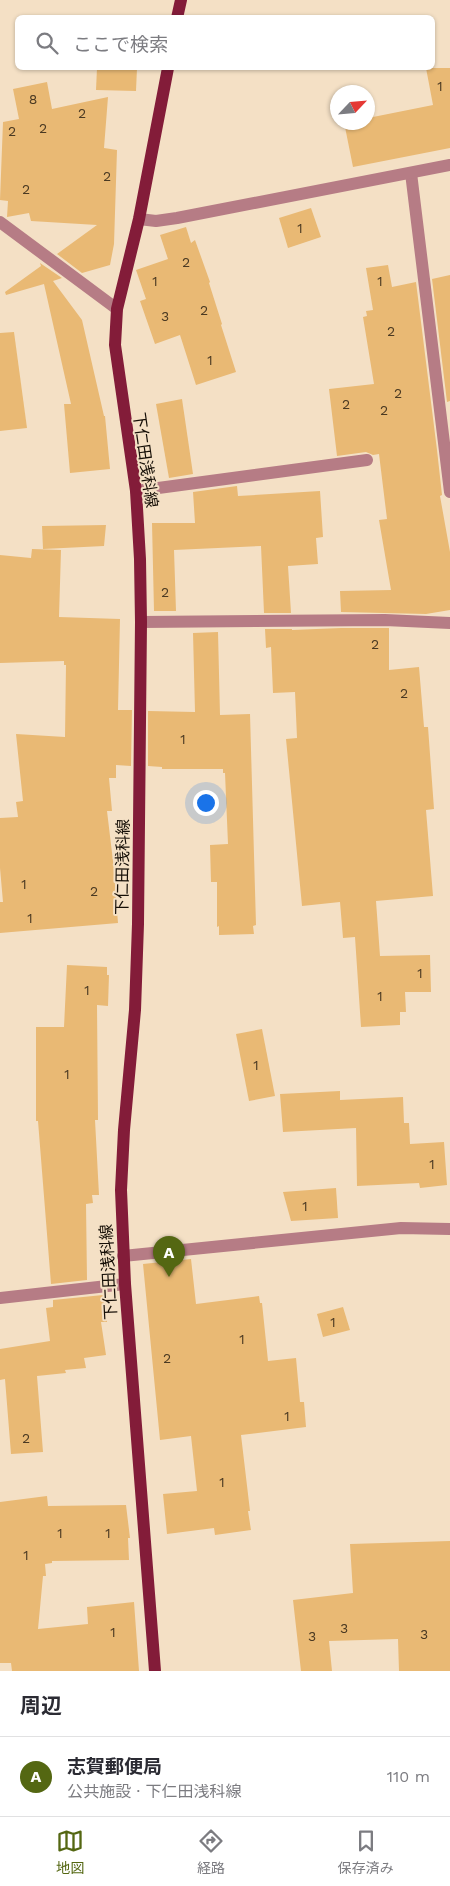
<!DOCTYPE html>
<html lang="ja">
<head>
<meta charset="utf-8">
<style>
	body { margin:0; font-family:"Work Sans","Noto Sans JP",sans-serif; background:#f2f2f3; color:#2b2b33 }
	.compass { position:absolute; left:330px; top:85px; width:45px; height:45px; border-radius:50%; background:#fff; box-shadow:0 1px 4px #0004; rotate:64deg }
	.you { position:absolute; left:205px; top:802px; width:18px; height:18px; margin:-12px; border:4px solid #fff; border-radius:50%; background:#1a73e8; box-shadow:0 0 0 8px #1a73e833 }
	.badge { display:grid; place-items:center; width:32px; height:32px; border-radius:50%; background:#546712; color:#fff; font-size:16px; font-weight:700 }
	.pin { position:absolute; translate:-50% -41px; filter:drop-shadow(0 1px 2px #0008) }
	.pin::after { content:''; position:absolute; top:26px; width:18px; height:15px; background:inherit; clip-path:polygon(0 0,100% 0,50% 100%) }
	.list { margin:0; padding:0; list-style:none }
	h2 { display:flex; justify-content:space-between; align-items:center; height:65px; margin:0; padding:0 20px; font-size:21px }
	h2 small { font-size:16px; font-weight:400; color:#7c7c81 }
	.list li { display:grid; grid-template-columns:32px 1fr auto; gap:15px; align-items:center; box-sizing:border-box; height:80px; padding:0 20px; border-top:1px solid #e1e1e2 }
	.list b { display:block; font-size:19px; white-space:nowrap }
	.list p { margin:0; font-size:16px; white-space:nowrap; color:#7c7c81 }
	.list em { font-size:16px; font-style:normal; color:#7c7c81 }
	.icon { flex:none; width:28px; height:28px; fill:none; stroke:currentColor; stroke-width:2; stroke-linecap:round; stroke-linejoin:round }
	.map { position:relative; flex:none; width:450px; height:1671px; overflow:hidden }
	.search { position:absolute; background:#fff; box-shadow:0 1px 4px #0004; left:15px; right:15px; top:15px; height:55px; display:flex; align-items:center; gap:12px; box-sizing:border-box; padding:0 18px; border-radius:8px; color:#7c7c81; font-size:19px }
	.sheet { height:145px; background:#fff }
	nav { display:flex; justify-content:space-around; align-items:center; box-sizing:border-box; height:70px; border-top:1px solid #e1e1e2; background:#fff; font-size:14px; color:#7c7c81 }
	nav a { display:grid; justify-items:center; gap:2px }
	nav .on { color:#546712 }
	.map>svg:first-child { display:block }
	.building { fill:#e9b974 }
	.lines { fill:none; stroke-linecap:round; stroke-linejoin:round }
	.service { stroke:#b67c85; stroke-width:12 }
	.minor { stroke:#b67c85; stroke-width:12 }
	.primary { stroke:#831c39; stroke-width:12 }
	.labels { text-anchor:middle; stroke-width:4; stroke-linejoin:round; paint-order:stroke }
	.number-label { font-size:14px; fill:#4a3922 }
	.street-label { font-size:16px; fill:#150e06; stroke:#f4e0c5 }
</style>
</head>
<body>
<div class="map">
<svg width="450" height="1671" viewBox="0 0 450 1671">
	<rect width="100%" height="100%" fill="#f4e0c5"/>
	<!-- building -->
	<g class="building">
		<path d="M97 68H137L136 91 96 90Z"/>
		<path d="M426 68H450V148L353 167 344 122H368V118L433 105Z"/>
		<path d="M47 82 52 109 108 97 104 148 117 150 114 244 110 265 82 273 57 254 97 225 31 221 29 213 7 217 8 201 0 200 3 122 19 119 13 89Z"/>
		<path d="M311 208 321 237 288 248 279 218Z"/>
		<path d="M186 227 191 243 195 240 210 282 209 283 222 324 221 325 236 372 196 385 180 335 155 344 140 301 146 299 136 270 168 259 160 235Z"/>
		<path d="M40 263 62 278 53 281 82 320 104 416H105L110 469 70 473 64 404H71L44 284 6 295 5 292 41 266Z"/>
		<path d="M388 265 392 287 416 282 437 450 442 495 440 496 450 552V610L426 614 341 612 340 591 391 590 379 520 387 519 379 454 373 455 366 452 337 456 329 389 374 384 363 317 367 316 366 311 373 310 366 268Z"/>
		<path d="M450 275V401L447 402 432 279Z"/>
		<path d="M14 332 27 428 0 431V333Z"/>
		<path d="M182 399 193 474 169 478 156 404Z"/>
		<path d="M237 486 238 496 320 491 323 537 316 538 318 564 288 566 291 613H264L261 546 174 550 176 611H154L152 523H195L193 492Z"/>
		<path d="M106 525 104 546 43 549 42 526Z"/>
		<path d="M32 549 61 550 59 617 120 619 118 710H132L131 766 116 765V778H109L112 811H107L113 861 118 923 0 933V902H3L0 868V818L18 817 16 802 23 801 16 734 65 737 66 665H64V661L0 663V555L31 558Z"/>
		<path d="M341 628H389V670L419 667 424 727H428L434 809 426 810 433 896 376 901 380 956 430 955 431 992H405L406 1012H400V1025L361 1027 355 937 343 938 340 902 302 906 286 739 297 738 295 692 273 693 271 647 266 648 265 629H292V630Z"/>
		<path d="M218 632 220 715 250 714 256 925 253 926 254 934 219 935V926L217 927V882H211L210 845 228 844 225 773H223V769H162V767L148 766V711L195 712 193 633Z"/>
		<path d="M67 965 107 967V975H109L108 1006 97 1005 98 1120H95L99 1195H92L93 1203 86 1204 87 1280 51 1284 38 1121H36V1027H64Z"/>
		<path d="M262 1029 275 1096 249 1101 236 1034Z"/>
		<path d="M340 1091V1100L403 1097 404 1123H409L410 1144 444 1142 447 1185 420 1188 419 1183 357 1186 356 1128 283 1132 280 1094Z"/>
		<path d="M336 1188 338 1218 291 1221 283 1192Z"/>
		<path d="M191 1259 196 1304 259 1296 260 1303H262L268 1361 296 1358 300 1402H304L306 1427 241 1435 250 1511H248L251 1530 215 1535 214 1528 167 1534 163 1494 197 1491 191 1436 160 1440 143 1264Z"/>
		<path d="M103 1295 107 1322H101L106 1355 84 1358 86 1368 65 1370 66 1373 37 1376 43 1452 11 1454 5 1379 0 1380V1349L50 1341 46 1308 53 1307V1300Z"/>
		<path d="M343 1307 350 1330 323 1337 317 1314Z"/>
		<path d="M47 1496 48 1506 126 1505 130 1538H128L129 1560 52 1561V1563L45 1564 46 1576H43L38 1629 88 1624 87 1607 134 1602 139 1671H12L11 1663H0V1502Z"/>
		<path d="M450 1541V1671H399L398 1639 329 1641 332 1671H301L293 1600 353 1593 350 1544Z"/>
	</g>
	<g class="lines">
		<!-- service -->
		<path class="service" d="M136 491 367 460"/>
		<!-- minor -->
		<g class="minor">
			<path d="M411 173 450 492"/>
			<path d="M139 219 156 221 177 218 450 165"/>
			<path d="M0 222 117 309"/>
			<path d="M141 622 385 620 450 623"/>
			<path d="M123 1256 401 1228 450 1229"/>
			<path d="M0 1298 125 1284"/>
		</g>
		<!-- primary -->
		<g class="primary">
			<path d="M177 18 181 0"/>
			<path d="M155 1671 125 1284 121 1190 124 1130 135 1010 138 924 141 622 140 559 136 491 115 345 117 309 139 219 168 68"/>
		</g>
	</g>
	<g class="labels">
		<!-- number labels -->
		<g class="number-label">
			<text x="440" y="91">1</text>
			<text x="33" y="104">8</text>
			<text x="82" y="118">2</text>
			<text x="43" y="133">2</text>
			<text x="12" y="136">2</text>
			<text x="107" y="181">2</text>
			<text x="26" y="194">2</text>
			<text x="300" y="233">1</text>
			<text x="186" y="267">2</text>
			<text x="155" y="286">1</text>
			<text x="380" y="286">1</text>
			<text x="204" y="315">2</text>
			<text x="165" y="321">3</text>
			<text x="391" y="336">2</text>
			<text x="210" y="365">1</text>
			<text x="398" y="398">2</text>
			<text x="346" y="409">2</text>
			<text x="384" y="415">2</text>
			<text x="165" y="597">2</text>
			<text x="375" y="649">2</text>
			<text x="404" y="698">2</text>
			<text x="183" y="744">1</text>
			<text x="24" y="889">1</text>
			<text x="94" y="896">2</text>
			<text x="30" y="923">1</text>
			<text x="420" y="978">1</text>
			<text x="87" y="995">1</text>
			<text x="380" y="1001">1</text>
			<text x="256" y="1070">1</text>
			<text x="67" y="1079">1</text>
			<text x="432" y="1169">1</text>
			<text x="305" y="1211">1</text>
			<text x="333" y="1327">1</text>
			<text x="242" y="1344">1</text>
			<text x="167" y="1363">2</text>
			<text x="287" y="1421">1</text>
			<text x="26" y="1443">2</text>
			<text x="222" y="1487">1</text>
			<text x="60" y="1538">1</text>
			<text x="108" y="1538">1</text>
			<text x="26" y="1560">1</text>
			<text x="344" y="1633">3</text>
			<text x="113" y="1637">1</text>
			<text x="424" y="1639">3</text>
			<text x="312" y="1641">3</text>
		</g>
		<!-- street labels -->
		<g class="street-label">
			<text transform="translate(146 460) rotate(82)" y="6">下仁田浅科線</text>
			<text transform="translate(122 867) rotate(-89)" y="6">下仁田浅科線</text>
			<text transform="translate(108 1272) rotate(-93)" y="6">下仁田浅科線</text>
		</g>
	</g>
</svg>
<svg class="compass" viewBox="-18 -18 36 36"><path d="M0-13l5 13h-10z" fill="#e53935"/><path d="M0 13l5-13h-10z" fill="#7c7c81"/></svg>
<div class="you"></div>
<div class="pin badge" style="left:169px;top:1277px">A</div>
<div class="search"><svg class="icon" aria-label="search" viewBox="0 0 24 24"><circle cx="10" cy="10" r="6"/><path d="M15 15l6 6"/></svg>ここで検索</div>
</div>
<section class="sheet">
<h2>周辺<small></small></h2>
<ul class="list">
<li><span class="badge">A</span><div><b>志賀郵便局</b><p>公共施設 · 下仁田浅科線</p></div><em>110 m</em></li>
</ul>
</section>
<nav>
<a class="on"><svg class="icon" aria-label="map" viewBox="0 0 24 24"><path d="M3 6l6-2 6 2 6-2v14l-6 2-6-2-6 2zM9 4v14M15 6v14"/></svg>地図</a>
<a><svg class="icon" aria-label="directions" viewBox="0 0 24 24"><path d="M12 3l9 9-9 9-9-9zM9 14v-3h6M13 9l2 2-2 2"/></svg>経路</a>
<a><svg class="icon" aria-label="saved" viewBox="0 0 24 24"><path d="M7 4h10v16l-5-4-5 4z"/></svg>保存済み</a>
</nav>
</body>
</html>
